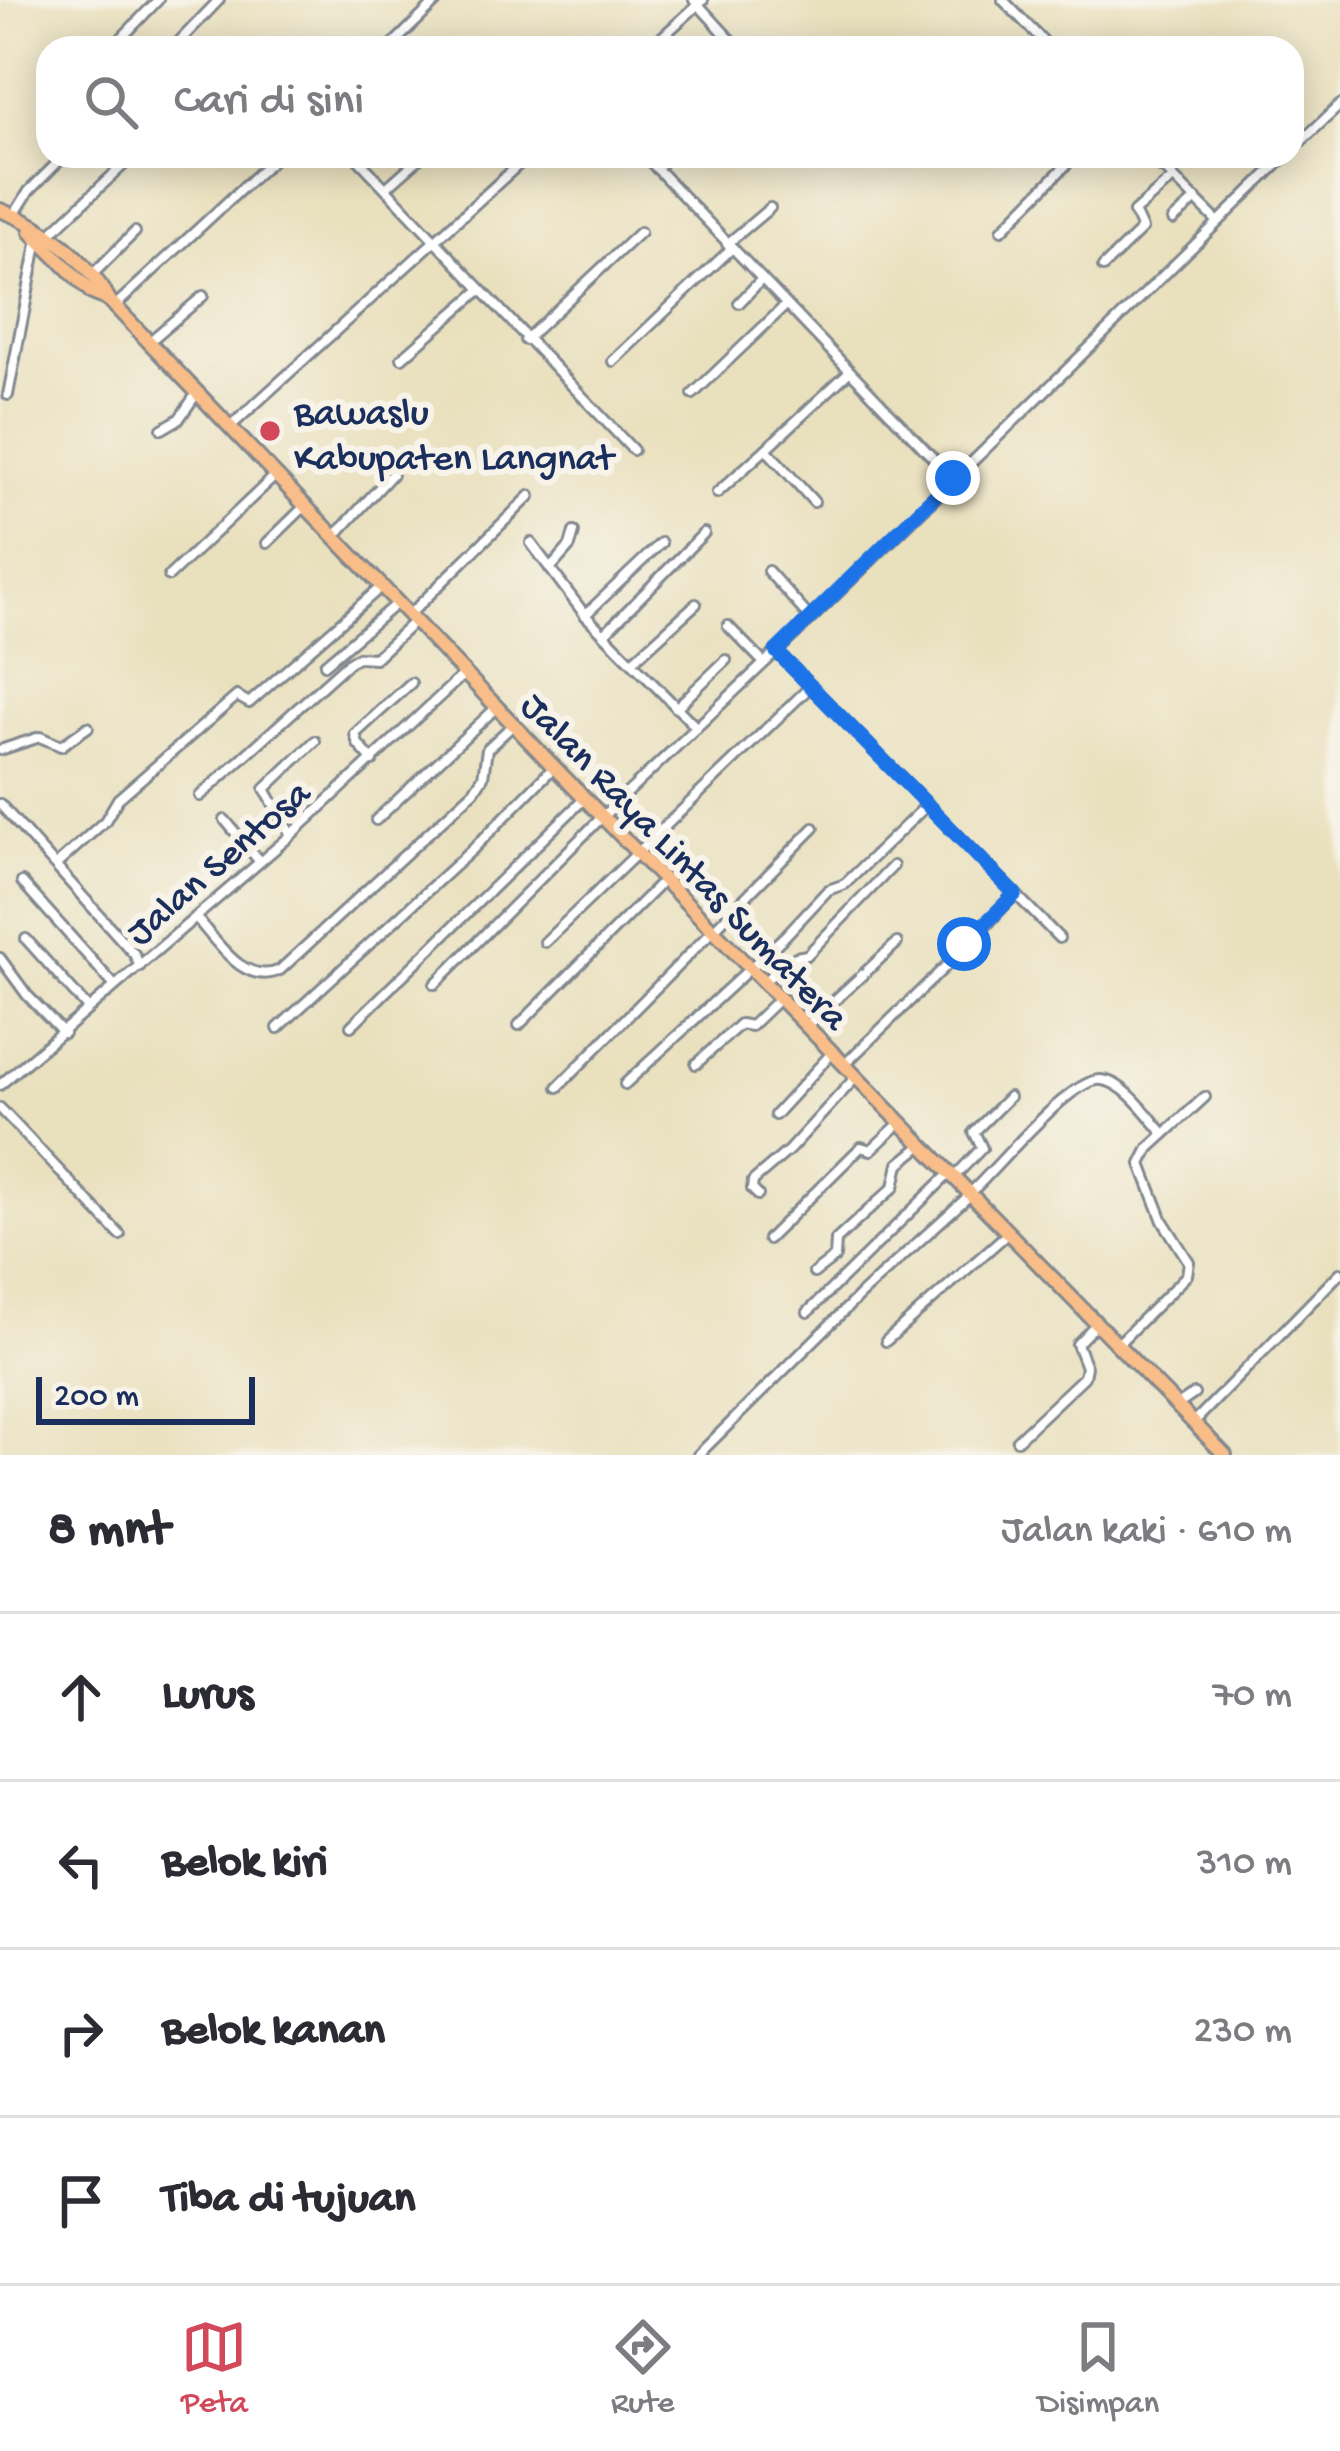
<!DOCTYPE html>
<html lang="id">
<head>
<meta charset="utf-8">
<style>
	body { margin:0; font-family:"Gochi Hand",sans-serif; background:#f2f2f3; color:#2b2b33 }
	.scale { position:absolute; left:36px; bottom:30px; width:219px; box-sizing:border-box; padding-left:12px; border:6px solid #1b2f5e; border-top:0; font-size:33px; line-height:42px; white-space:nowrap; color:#1b2f5e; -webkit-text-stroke:9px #f7f3e8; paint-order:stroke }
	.stop { position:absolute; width:36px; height:36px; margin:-27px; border:9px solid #1a73e8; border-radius:50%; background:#fff }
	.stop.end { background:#1a73e8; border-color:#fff; box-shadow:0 3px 12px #0008 }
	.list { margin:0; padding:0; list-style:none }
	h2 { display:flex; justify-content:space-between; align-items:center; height:156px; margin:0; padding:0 48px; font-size:51px }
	h2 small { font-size:39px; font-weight:400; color:#7c7c81 }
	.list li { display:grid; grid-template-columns:78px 1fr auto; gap:36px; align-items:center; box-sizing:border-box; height:168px; padding:0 48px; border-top:3px solid #e1e1e2 }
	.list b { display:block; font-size:45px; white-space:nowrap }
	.list em { font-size:39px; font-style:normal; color:#7c7c81 }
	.icon { flex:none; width:66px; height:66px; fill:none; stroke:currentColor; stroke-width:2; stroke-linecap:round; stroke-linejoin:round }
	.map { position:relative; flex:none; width:1340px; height:1455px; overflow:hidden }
	.search { position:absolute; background:#fff; box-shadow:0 6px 30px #0003; left:36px; right:36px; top:36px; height:132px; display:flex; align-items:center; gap:30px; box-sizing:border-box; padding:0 42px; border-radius:36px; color:#7c7c81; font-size:45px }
	.sheet { height:828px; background:#fff }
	nav { display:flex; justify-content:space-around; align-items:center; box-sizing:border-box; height:168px; border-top:3px solid #e1e1e2; background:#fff; font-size:33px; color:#7c7c81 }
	nav a { display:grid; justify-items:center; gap:6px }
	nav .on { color:#d1495b }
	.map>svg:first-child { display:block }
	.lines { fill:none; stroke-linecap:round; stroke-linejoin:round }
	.minor-casing { stroke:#82888e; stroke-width:14 }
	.trunk-casing { stroke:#82888e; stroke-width:18 }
	.minor { stroke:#fff; stroke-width:8 }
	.trunk { stroke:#f8bd88; stroke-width:12 }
	.route { stroke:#1a73e8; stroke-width:15 }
	.poi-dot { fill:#d1495b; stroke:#f7f3e8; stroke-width:4.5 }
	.labels { text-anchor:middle; stroke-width:12; stroke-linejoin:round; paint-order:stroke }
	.poi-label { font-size:39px; fill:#1b2f5e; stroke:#f7f3e8; text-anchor:start }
	.street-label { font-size:39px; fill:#1b2f5e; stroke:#f7f3e8 }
</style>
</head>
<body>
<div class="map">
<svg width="1340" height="1455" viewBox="0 0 1340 1455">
	<rect width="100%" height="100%" fill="#f7f3e8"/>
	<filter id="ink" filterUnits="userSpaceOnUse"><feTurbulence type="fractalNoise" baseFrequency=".00833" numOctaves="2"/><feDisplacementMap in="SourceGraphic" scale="24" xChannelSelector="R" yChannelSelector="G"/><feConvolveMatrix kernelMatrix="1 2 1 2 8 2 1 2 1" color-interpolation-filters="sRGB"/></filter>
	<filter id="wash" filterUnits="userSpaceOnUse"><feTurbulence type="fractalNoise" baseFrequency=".004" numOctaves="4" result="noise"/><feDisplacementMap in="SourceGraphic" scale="48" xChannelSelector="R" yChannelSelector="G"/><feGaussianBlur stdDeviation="2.7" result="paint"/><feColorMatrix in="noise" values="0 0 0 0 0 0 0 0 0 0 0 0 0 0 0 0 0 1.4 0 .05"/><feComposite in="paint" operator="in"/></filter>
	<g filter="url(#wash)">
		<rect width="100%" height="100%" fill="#e9e0bd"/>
	</g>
	<g filter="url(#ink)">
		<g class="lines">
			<defs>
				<g id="minor">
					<path d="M694 0 738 48"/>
					<path d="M1003 0 1050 48"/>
					<path d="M112 48 158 0"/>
					<path d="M173 48 219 0"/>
					<path d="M389 48 438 0"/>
					<path d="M650 48 703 0"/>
					<path d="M1292 150 1340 105"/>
					<path d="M355 156 633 450"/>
					<path d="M645 156 953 479"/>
					<path d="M1152 156 1218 222"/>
					<path d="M656 168 669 156"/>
					<path d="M1163 169 1177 156"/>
					<path d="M386 188 422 156"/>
					<path d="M14 215 29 191 64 156"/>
					<path d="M1173 220 1196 199"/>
					<path d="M1002 230 1075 156"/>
					<path d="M49 235 133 156"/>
					<path d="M727 244 770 208"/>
					<path d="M1103 267 1142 229 1134 212 1172 179"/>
					<path d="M94 273 135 232"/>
					<path d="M739 303 761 280"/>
					<path d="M116 305 277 156"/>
					<path d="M525 340 640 232"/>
					<path d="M150 341 203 296"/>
					<path d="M402 358 479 291"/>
					<path d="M613 361 731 249"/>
					<path d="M693 394 786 305"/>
					<path d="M8 395 38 239"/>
					<path d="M231 426 528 156"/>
					<path d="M162 429 179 419 197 393"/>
					<path d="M717 493 766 449"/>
					<path d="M814 502 766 449 849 372"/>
					<path d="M335 536 392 474"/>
					<path d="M267 543 304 507"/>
					<path d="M531 543 585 615 697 728"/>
					<path d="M550 569 570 546 574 532"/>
					<path d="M768 571 811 619"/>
					<path d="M169 576 275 476"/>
					<path d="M409 615 530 496"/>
					<path d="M585 615 661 543"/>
					<path d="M728 626 764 663"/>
					<path d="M604 634 704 533"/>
					<path d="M776 651 1059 938"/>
					<path d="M632 662 696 604"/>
					<path d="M325 664 397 603"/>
					<path d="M676 708 726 660"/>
					<path d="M0 750 40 737 61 746 88 727"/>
					<path d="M373 761 358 744 355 734 411 683"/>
					<path d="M200 796 349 662 358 657 375 658 415 621"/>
					<path d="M0 804 134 954 140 966"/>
					<path d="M225 820 260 862"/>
					<path d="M376 820 496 708"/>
					<path d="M291 835 265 789 315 741"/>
					<path d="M56 865 105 821 118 799 237 696 249 703 381 587"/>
					<path d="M22 882 114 985"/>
					<path d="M196 918C217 941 244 987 280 970L474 791 483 777 487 749 513 725"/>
					<path d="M26 939 88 1008"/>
					<path d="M545 942 811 686"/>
					<path d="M0 958 27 995 64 1033"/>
					<path d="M764 981 796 957 807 955 893 866"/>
					<path d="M435 984 603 816 811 619 1286 156"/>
					<path d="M519 1025 664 880"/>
					<path d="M808 1025 897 943"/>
					<path d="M351 1026 585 798"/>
					<path d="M278 1028 473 849 554 767"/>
					<path d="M696 1064 740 1024 751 1026 779 999"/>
					<path d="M844 1065 980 933 1014 894"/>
					<path d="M625 1084 785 936 828 890 845 884 928 804"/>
					<path d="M0 1085 289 837 465 673"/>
					<path d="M558 1087 814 828"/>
					<path d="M0 1108 120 1235"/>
					<path d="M775 1115 831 1054"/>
					<path d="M953 1178 982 1148 974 1132 1009 1097"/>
					<path d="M970 1193C996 1170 1071 1076 1102 1080 1125 1082 1149 1117 1164 1134"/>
					<path d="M758 1195 752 1189 753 1181 789 1150 856 1077"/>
					<path d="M768 1239 861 1147 871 1150 900 1123"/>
					<path d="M814 1273 835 1257 836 1240 894 1187 899 1164 921 1146"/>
					<path d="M808 1312 949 1174"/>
					<path d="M886 1341 1007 1234"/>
					<path d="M1118 1344 1187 1275 1189 1262 1163 1221 1141 1164 1149 1148 1205 1097"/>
					<path d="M1178 1405 1194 1394"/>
					<path d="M1194 1422 1340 1273"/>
					<path d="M1017 1440 1084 1377 1086 1367 1077 1344 1096 1324"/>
					<path d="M698 1455 862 1293 970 1195"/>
				</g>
				<g id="trunk">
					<path d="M0 210C46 227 86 258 110 301L554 767 1225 1455"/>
					<path d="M31 232 92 293 109 300"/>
				</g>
			</defs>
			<!-- minor casing -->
			<use href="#minor" class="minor-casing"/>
			<!-- trunk casing -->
			<use href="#trunk" class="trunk-casing"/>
			<!-- minor -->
			<use href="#minor" class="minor"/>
			<!-- trunk -->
			<use href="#trunk" class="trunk"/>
		</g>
	</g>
	<g class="lines" filter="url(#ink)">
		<!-- route -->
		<path class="route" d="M953 478 776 651 1015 894 964 944"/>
	</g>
	<!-- markers -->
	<circle class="poi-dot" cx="270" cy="431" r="12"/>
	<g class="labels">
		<!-- poi labels -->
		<g class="poi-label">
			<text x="294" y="423">Bawaslu<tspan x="294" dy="45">Kabupaten Langnat</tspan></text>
		</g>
		<!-- street labels -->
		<g class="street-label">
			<text transform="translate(687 859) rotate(46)" y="14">Jalan Raya Lintas Sumatera</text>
			<text transform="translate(216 860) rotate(-41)" y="14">Jalan Sentosa</text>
		</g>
	</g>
</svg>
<div class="scale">200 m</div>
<div class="stop" style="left:964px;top:944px"></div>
<div class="stop end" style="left:953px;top:478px"></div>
<div class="search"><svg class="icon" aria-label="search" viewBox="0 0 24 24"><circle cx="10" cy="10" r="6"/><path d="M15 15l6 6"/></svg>Cari di sini</div>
</div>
<section class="sheet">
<h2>8 mnt<small>Jalan kaki · 610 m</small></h2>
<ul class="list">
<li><svg class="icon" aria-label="ahead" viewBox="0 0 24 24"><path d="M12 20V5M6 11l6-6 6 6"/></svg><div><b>Lurus</b></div><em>70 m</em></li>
<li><svg class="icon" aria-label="left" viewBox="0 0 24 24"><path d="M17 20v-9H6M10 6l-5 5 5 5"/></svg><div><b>Belok kiri</b></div><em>310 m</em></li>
<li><svg class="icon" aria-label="right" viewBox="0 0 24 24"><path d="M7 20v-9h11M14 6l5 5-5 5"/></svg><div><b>Belok kanan</b></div><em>230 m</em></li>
<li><svg class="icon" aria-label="arrive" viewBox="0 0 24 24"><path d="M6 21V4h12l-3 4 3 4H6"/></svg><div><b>Tiba di tujuan</b></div></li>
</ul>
</section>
<nav>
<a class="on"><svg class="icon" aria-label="map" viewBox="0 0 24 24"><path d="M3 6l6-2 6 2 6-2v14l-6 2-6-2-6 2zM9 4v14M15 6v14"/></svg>Peta</a>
<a><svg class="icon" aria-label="directions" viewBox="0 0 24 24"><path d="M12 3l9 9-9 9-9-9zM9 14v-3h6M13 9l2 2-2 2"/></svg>Rute</a>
<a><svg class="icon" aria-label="saved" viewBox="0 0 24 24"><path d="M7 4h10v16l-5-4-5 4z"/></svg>Disimpan</a>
</nav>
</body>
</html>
